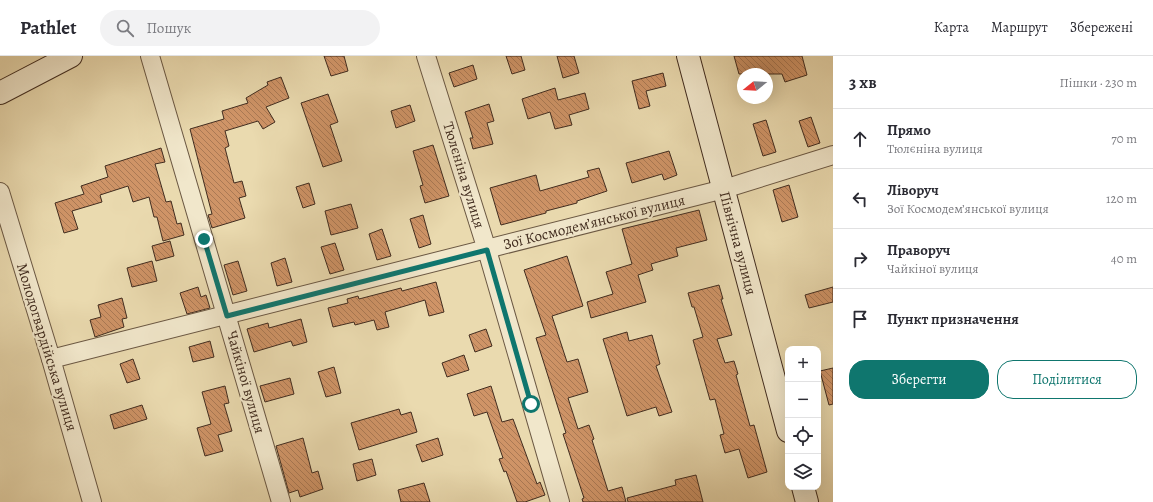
<!DOCTYPE html>
<html lang="uk">
<head>
<meta charset="utf-8">
<style>
	body { margin:0; font-family:Alegreya,serif; background:#f2f2f3; color:#2b2b33 }
	.controls { position:absolute; right:12px; bottom:12px; display:grid; overflow:hidden; border-radius:8px; box-shadow:0 4px 16px #0002 }
	.controls button { width:36px; height:36px; display:grid; place-items:center; padding:0; border:0; border-bottom:1px solid #e1e1e2; background:#fff; color:#2b2b33; font:20px sans-serif }
	.compass { position:absolute; left:737px; top:12px; width:36px; height:36px; border-radius:50%; background:#fff; box-shadow:0 4px 16px #0002; rotate:252deg }
	.stop { position:absolute; width:12px; height:12px; margin:-9px; border:3px solid #0f766e; border-radius:50%; background:#fff }
	.stop.end { background:#0f766e; border-color:#fff; box-shadow:0 1px 4px #0008 }
	.list { margin:0; padding:0; list-style:none }
	h2 { display:flex; justify-content:space-between; align-items:center; height:52px; margin:0; padding:0 16px; font-size:17px }
	h2 small { font-size:13px; font-weight:400; color:#7c7c81 }
	.list li { display:grid; grid-template-columns:26px 1fr auto; gap:12px; align-items:center; box-sizing:border-box; height:60px; padding:0 16px; border-top:1px solid #e1e1e2 }
	.list b { display:block; font-size:15px; white-space:nowrap }
	.list p { margin:0; font-size:13px; white-space:nowrap; color:#7c7c81 }
	.list em { font-size:13px; font-style:normal; color:#7c7c81 }
	.actions { display:flex; gap:8px; padding:12px 16px }
	.actions a { flex:1; padding:9px 0; border:1px solid #0f766e; border-radius:16px; text-align:center; font-size:14px; color:#0f766e }
	.actions .main { background:#0f766e; color:#fff }
	.icon { flex:none; width:22px; height:22px; fill:none; stroke:currentColor; stroke-width:2; stroke-linecap:round; stroke-linejoin:round }
	.map { position:relative; flex:none; width:833px; height:446px; overflow:hidden }
	header { display:flex; align-items:center; gap:24px; box-sizing:border-box; height:56px; padding:0 20px; background:#fff; border-bottom:1px solid #e1e1e2 }
	header strong { font-size:19px }
	nav { display:flex; gap:22px; margin-inline-start:auto; font-size:14px }
	.search { width:280px; height:36px; background:#f2f2f3; display:flex; align-items:center; gap:10px; box-sizing:border-box; padding:0 14px; border-radius:22px; color:#7c7c81; font-size:15px }
	main { display:flex }
	aside { flex:1; background:#fff }
	.map>svg:first-child { display:block }
	.building { fill:url(#building-back-hatch); stroke:#412c1f }
	.lines { fill:none; stroke-linecap:round; stroke-linejoin:round }
	.street-casing { stroke:#6b5843; stroke-width:20 }
	.secondary-casing { stroke:#412c1f; stroke-width:24 }
	.street { stroke:#f1e7cb; stroke-width:18 }
	.secondary { stroke:#f1e7cb; stroke-width:22 }
	.route { stroke:#0f766e; stroke-width:5 }
	.labels { text-anchor:middle; stroke-width:4; stroke-linejoin:round; paint-order:stroke }
	.street-label { font-size:15px; fill:#412c1f; stroke:#f1e7cb }
</style>
</head>
<body>
<header>
<strong>Pathlet</strong>
<div class="search"><svg class="icon" aria-label="search" viewBox="0 0 24 24"><circle cx="10" cy="10" r="6"/><path d="M15 15l6 6"/></svg>Пошук</div>
<nav><a>Карта</a><a>Маршрут</a><a>Збережені</a></nav>
</header>
<main>
<div class="map">
<svg width="833" height="446" viewBox="0 0 833 446">
	<defs>
		<pattern id="building-back-hatch" width="6" height="6" patternUnits="userSpaceOnUse"><rect width="6" height="6" fill="#cf9467"/><path d="M-1 5l2 2M0 0l6 6M5-1l2 2" fill="none" stroke="#aa7954"/></pattern>
	</defs>
	<rect width="100%" height="100%" fill="#eadaaf"/>
	<filter id="stains"><feTurbulence type="fractalNoise" baseFrequency=".005" numOctaves="4"/><feColorMatrix values="0 0 0 0 .2 0 0 0 0 .09 0 0 0 0 .02 0 0 0 .5 -.17"/></filter>
	<radialGradient id="worn" r=".72"><stop offset=".6" stop-color="#630" stop-opacity="0"/><stop offset="1" stop-color="#630" stop-opacity=".3"/></radialGradient>
	<!-- building -->
	<g class="building">
		<path d="M324 0H344L348 15 331 20Z"/>
		<path d="M506 0H521L525 14 512 18Z"/>
		<path d="M557 0H574L579 17 563 22Z"/>
		<path d="M734 0H802L807 19 785 26 782 18H739Z"/>
		<path d="M473 9 477 23 454 31 449 17Z"/>
		<path d="M663 17 666 30 646 35 650 50 639 53 632 25Z"/>
		<path d="M281 21 289 42 266 51 275 66 263 73 258 65 225 75 229 90 225 92 234 127 242 125 246 140 239 142 245 162 212 172 208 159 212 158 190 73 224 63 222 55 248 47 246 42 268 29 267 26Z"/>
		<path d="M555 32 558 44 585 37 589 53 569 59 572 69 555 73 550 56 528 63 522 43Z"/>
		<path d="M328 38 338 66 330 69 342 105 323 111 301 47Z"/>
		<path d="M489 48 494 65 487 67 493 88 473 93 470 82H473L465 56Z"/>
		<path d="M410 49 415 65 396 72 391 55Z"/>
		<path d="M811 61 820 87 808 91 799 65Z"/>
		<path d="M766 64 776 96 763 100 753 68Z"/>
		<path d="M433 89 449 140 425 147 420 130 423 129 413 95Z"/>
		<path d="M161 92 165 106 155 108 166 146 171 145 177 168 181 167 184 179 163 185 157 161H154L149 141 133 146 128 130 100 139 102 146 72 155 78 173 64 177 55 147 84 138 81 130 108 121 105 110Z"/>
		<path d="M669 95 677 119 664 124 662 118 632 127 626 107Z"/>
		<path d="M599 112 607 135 577 145V147L546 155V157L501 169 490 132 536 119 540 135 589 121 587 115Z"/>
		<path d="M309 127 315 148 303 152 296 131Z"/>
		<path d="M789 129 798 161 782 166 773 134Z"/>
		<path d="M351 148 358 172 331 179 325 155Z"/>
		<path d="M699 154 707 184 676 192 678 200 651 208 653 214 638 219 646 246 591 262 587 246 613 238 606 216 632 208 622 173Z"/>
		<path d="M423 159 431 188 419 192 410 163Z"/>
		<path d="M382 173 391 200 377 204 369 178Z"/>
		<path d="M170 185 174 200 156 205 152 190Z"/>
		<path d="M335 187 344 214 330 218 321 191Z"/>
		<path d="M567 200 583 250 552 260 567 306 578 303 588 336 568 342 578 373 589 369 594 383 592 384 608 435 622 431 626 446H583L582 443 584 442 563 378 566 377 536 282 546 279 524 214Z"/>
		<path d="M285 202 292 226 277 230 271 207Z"/>
		<path d="M152 205 157 225 132 231 127 212Z"/>
		<path d="M238 205 247 235 233 239 224 209Z"/>
		<path d="M436 226 444 256 429 260 425 244 385 256 389 271 377 274 374 264 355 269 354 266 333 271 328 252 348 247 347 243 358 240 359 243 401 232 402 235Z"/>
		<path d="M719 229 723 243H721L732 279 717 283 725 307 734 305 738 318 736 319 750 370 754 369 767 416 748 422 739 393 725 397 720 379 724 378 715 343 710 344 693 284 703 281 694 251H692L688 237Z"/>
		<path d="M198 231 201 241 206 239 210 252 187 258 180 237Z"/>
		<path d="M833 231V246L809 252 805 239Z"/>
		<path d="M122 242 127 262 122 263 124 271 95 281 90 264 101 261 98 249Z"/>
		<path d="M301 263 307 286 293 290 291 285 254 296 247 273 268 267 269 272Z"/>
		<path d="M486 273 492 290 475 296 469 279Z"/>
		<path d="M627 276 629 285 652 279 660 308 656 310 672 356 659 360 656 351 627 360 603 283Z"/>
		<path d="M210 285 214 301 193 306 189 291Z"/>
		<path d="M464 299 469 314 447 321 442 307Z"/>
		<path d="M133 303 140 323 127 327 120 308Z"/>
		<path d="M334 311 341 337 326 341 318 316Z"/>
		<path d="M833 312V348L829 349 820 315Z"/>
		<path d="M290 322 294 338 265 346 260 330Z"/>
		<path d="M225 330 229 347 224 348 232 375 218 379 223 395 205 400 197 372 211 368 202 336Z"/>
		<path d="M491 330 502 366 513 363 537 428 540 426 545 439 525 446H517L506 415 504 416 499 403 503 402 487 356 474 360 467 338Z"/>
		<path d="M142 349 147 363 114 373 110 359Z"/>
		<path d="M399 353 401 359 411 356 417 376 359 394 351 367Z"/>
		<path d="M303 382 312 417 318 415 323 433 300 441 298 434 289 437 276 390Z"/>
		<path d="M438 382 443 399 422 406 416 389Z"/>
		<path d="M372 403 376 419 357 425 353 408Z"/>
		<path d="M696 419 703 446H628L627 442 676 429 675 424Z"/>
		<path d="M424 427 430 446H401L398 434Z"/>
	</g>
	<g class="lines">
		<defs>
			<g id="street">
				<path d="M150 0 281 446"/>
				<path d="M426 0 487 194 560 446"/>
				<path d="M0 136 51 303 92 446"/>
				<path d="M51 303 724 133 833 99"/>
			</g>
			<g id="secondary">
				<path d="M688 0 788 375"/>
				<path d="M0 37 71 0"/>
				<path d="M803 431 807 446"/>
			</g>
		</defs>
		<!-- street casing -->
		<use href="#street" class="street-casing"/>
		<!-- secondary casing -->
		<use href="#secondary" class="secondary-casing"/>
		<!-- street -->
		<use href="#street" class="street"/>
		<!-- secondary -->
		<use href="#secondary" class="secondary"/>
	</g>
	<g class="lines">
		<!-- route -->
		<path class="route" d="M204 183 227 260 487 194 531 348"/>
	</g>
	<g class="labels">
		<!-- street labels -->
		<g class="street-label">
			<text transform="translate(464 119) rotate(73)" y="5">Тюлєніна вулиця</text>
			<text transform="translate(594 166) rotate(-14)" y="5">Зої Космодем’янської вулиця</text>
			<text transform="translate(738 187) rotate(75)" y="5">Північна вулиця</text>
			<text transform="translate(47 291) rotate(73)" y="5">Молодогвардійська вулиця</text>
			<text transform="translate(246 326) rotate(74)" y="5">Чайкіної вулиця</text>
		</g>
	</g>
	<rect width="100%" height="100%" filter="url(#stains)"/>
	<rect width="100%" height="100%" fill="url(#worn)"/>
</svg>
<div class="controls">
<button>+</button>
<button>−</button>
<button><svg class="icon" aria-label="locate" viewBox="0 0 24 24"><circle cx="12" cy="12" r="6"/><path d="M12 2v4M12 18v4M2 12h4M18 12h4"/></svg></button>
<button><svg class="icon" aria-label="layers" viewBox="0 0 24 24"><path d="M12 4l9 5-9 5-9-5zM3 14l9 5 9-5"/></svg></button>
</div>
<svg class="compass" viewBox="-18 -18 36 36"><path d="M0-13l5 13h-10z" fill="#e53935"/><path d="M0 13l5-13h-10z" fill="#7c7c81"/></svg>
<div class="stop" style="left:531px;top:348px"></div>
<div class="stop end" style="left:204px;top:183px"></div>
</div>
<aside>
<h2>3 хв<small>Пішки · 230 m</small></h2>
<ul class="list">
<li><svg class="icon" aria-label="ahead" viewBox="0 0 24 24"><path d="M12 20V5M6 11l6-6 6 6"/></svg><div><b>Прямо</b><p>Тюлєніна вулиця</p></div><em>70 m</em></li>
<li><svg class="icon" aria-label="left" viewBox="0 0 24 24"><path d="M17 20v-9H6M10 6l-5 5 5 5"/></svg><div><b>Ліворуч</b><p>Зої Космодем’янської вулиця</p></div><em>120 m</em></li>
<li><svg class="icon" aria-label="right" viewBox="0 0 24 24"><path d="M7 20v-9h11M14 6l5 5-5 5"/></svg><div><b>Праворуч</b><p>Чайкіної вулиця</p></div><em>40 m</em></li>
<li><svg class="icon" aria-label="arrive" viewBox="0 0 24 24"><path d="M6 21V4h12l-3 4 3 4H6"/></svg><div><b>Пункт призначення</b></div></li>
</ul>
<div class="actions"><a class="main">Зберегти</a><a>Поділитися</a></div>
</aside>
</main>
</body>
</html>
